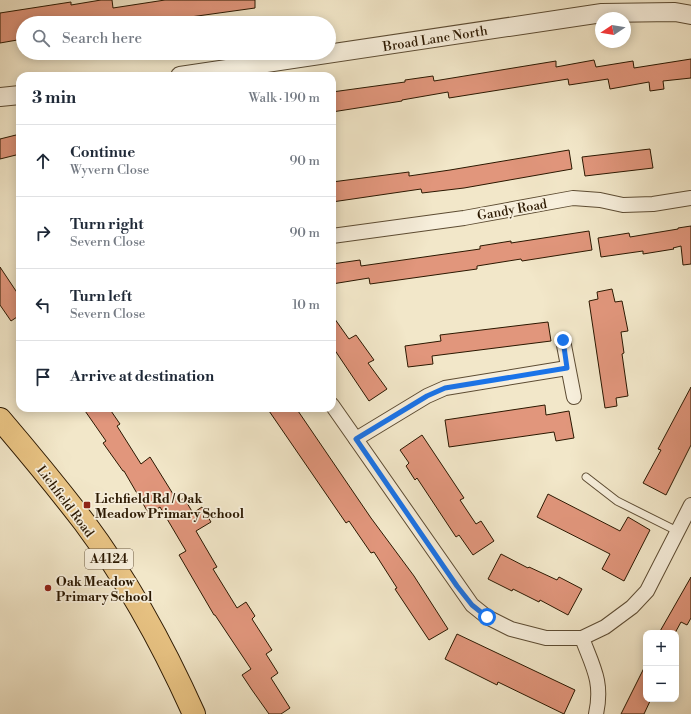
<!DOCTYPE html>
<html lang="en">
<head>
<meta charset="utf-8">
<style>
	body { margin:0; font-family:"Libre Bodoni",serif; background:#f6f6f7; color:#1f2937 }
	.controls { position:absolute; right:12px; bottom:12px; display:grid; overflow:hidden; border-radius:8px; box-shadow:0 2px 10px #0003 }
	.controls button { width:36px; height:36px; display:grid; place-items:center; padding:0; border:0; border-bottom:1px solid #e0e1e3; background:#fff; color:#1f2937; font:20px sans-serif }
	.compass { position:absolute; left:595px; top:12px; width:36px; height:36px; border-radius:50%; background:#fff; box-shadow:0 2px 10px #0003; rotate:258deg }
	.stop { position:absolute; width:12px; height:12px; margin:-9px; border:3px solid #1a73e8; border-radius:50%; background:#fff }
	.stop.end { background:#1a73e8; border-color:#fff; box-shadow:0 1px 4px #0008 }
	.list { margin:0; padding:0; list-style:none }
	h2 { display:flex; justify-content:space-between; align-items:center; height:52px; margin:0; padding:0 16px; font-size:17px }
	h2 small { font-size:13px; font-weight:400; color:#747a83 }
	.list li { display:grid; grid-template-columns:26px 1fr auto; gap:12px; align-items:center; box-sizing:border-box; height:72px; padding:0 16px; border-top:1px solid #e0e1e3 }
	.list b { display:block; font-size:15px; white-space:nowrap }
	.list p { margin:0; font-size:13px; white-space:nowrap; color:#747a83 }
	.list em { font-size:13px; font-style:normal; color:#747a83 }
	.icon { flex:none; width:22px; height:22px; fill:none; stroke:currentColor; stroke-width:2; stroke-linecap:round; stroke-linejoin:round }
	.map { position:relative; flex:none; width:691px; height:714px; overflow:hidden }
	.search { position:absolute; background:#fff; box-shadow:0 2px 10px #0003; left:16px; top:16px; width:320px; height:44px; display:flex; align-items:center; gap:10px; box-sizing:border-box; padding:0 14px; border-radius:22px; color:#747a83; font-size:15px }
	.panel { position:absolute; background:#fff; box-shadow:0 2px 10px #0003; left:16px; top:72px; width:320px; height:340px; border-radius:12px }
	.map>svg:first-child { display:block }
	.building { fill:#e1967c; stroke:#2b1801 }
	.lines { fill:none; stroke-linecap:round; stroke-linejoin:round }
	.service-casing { stroke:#5d4c33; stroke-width:9 }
	.minor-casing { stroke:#5d4c33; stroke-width:16 }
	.tertiary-casing { stroke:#5d4c33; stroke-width:20 }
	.primary-casing { stroke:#2b1801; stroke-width:24 }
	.service { stroke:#f7efdc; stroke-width:7 }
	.minor { stroke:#f7efdc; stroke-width:14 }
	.tertiary { stroke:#f7efdc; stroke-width:18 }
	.primary { stroke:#e9c484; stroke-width:22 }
	.route { stroke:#1a73e8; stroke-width:5 }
	.poi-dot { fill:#8f2418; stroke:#f7efdc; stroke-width:1.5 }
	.labels { text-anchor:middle; stroke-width:3.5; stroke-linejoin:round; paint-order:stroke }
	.shield { fill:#f7efdc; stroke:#685843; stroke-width:1 }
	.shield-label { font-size:12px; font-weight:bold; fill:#2b1801 }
	.street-label { font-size:13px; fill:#2b1801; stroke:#f7efdc }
	.poi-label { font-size:13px; font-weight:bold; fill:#2b1801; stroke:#f7efdc; text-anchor:start }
</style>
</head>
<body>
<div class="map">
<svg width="691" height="714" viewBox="0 0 691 714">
	<rect width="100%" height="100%" fill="#f2e7c9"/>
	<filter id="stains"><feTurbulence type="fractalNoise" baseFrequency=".005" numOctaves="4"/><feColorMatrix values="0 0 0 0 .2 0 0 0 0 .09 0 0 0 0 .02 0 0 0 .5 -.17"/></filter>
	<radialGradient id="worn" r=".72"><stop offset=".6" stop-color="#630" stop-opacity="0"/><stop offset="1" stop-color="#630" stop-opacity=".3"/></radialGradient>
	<!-- building -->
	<g class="building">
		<path d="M101 0H112L113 8 165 0H255V8L183 18V19L162 23H23V39L0 43V13L71 2V5Z"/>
		<path d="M691 59V78L663 81 664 89 650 91 649 82 610 89 608 79 569 85 568 79 449 98 448 92 402 100V101L332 112V92L405 82V80L433 76 434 81 556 61V67L594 60 596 67 633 61 634 68Z"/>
		<path d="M20 134V154L0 159V139Z"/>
		<path d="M650 149 653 168 585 176 582 157Z"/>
		<path d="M569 150 572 169 464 188 422 193 421 189 332 202V182L409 172V176L450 170Z"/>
		<path d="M691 226V264L683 265 681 246 673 248 674 249 643 254V251L601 257 598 238 629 233 630 237 678 229V228Z"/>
		<path d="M589 231 592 250 522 261 521 259 477 266V269L370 284 369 278 332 284V264L360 260 361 266 480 249V246L511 241V243Z"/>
		<path d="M0 267 20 297V315L11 321 0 305Z"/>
		<path d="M612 289 615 302 622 301 628 331 621 332 624 353 622 354 628 396 616 398 617 406 605 408 589 301 598 299 597 292Z"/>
		<path d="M332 315 349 339 356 335 374 360 368 363 387 389 369 401 332 346Z"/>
		<path d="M548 322 551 341 432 356 433 364 408 367 405 346 441 341 440 335Z"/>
		<path d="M691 387V445L666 495 643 483 661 450 658 449Z"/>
		<path d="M545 405 546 415 569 411 574 438 556 441 554 432 449 447 445 420Z"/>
		<path d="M83 408H109L120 424 117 426 141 464 150 457 178 502 184 498 193 513 202 507 211 522 196 531 217 567 213 569 237 608 246 602 255 616 252 619 272 650 266 654 278 673 271 678 290 708 281 714H269L252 690 242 675 251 669 215 615H214L179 555 186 551 160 507 149 514 124 471H123L103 443 106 441Z"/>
		<path d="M267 408H296L371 518 414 576 448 629 429 640 395 589 397 588 374 552 371 553 349 521 346 523Z"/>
		<path d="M422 435 464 498 460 500 476 524 481 521 494 541 473 555 459 535 456 537 417 478 415 480 406 466 409 463 400 450Z"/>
		<path d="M548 494 620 531 628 517 650 530 624 581 602 569 610 554 537 517Z"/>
		<path d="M501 554 528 568 529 567 557 580 559 577 582 589 568 615 540 600 539 602 513 589 512 591 488 579Z"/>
		<path d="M691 577V618L687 625 681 622 675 633H659Z"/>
		<path d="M457 634 575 690 564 714 498 682 497 685 445 659Z"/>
		<path d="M646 664V699H651L644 714H621Z"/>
	</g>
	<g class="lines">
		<defs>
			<path id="service" d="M586 477 617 501 677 531"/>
			<g id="minor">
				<path d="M332 236 464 218 573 198 600 200 623 205 653 204 691 198"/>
				<path d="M563 340 574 397"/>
				<path d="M332 405 472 605 487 617 511 629 546 638H582L605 627 632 607 647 591 691 505"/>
				<path d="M356 439 427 396 445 388 567 368"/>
				<path d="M582 638C593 667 603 682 596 714"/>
			</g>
			<g id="tertiary">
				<path d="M180 76 602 13 675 12 691 15"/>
				<path d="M0 97 20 95"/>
			</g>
			<path id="primary" d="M0 419C29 453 57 487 84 522 128 581 164 647 194 714"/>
		</defs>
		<!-- service casing -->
		<use href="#service" class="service-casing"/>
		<!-- minor casing -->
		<use href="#minor" class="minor-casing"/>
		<!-- tertiary casing -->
		<use href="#tertiary" class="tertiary-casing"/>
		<!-- primary casing -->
		<use href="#primary" class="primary-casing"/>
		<!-- service -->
		<use href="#service" class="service"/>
		<!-- minor -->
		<use href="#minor" class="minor"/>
		<!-- tertiary -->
		<use href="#tertiary" class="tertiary"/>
		<!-- primary -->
		<use href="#primary" class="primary"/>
	</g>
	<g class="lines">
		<!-- route -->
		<path class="route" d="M487 617 472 605 457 586 356 439 427 396 445 388 567 368 563 340"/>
	</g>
	<!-- markers -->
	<g class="poi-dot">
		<rect x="83" y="501" width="8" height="8" rx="2"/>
		<circle cx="48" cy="588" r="4"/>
	</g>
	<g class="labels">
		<!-- shield labels -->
		<rect class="shield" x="85" y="549" width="48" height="20" rx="3"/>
		<g class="shield-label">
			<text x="109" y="563">A4124</text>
		</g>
		<!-- street labels -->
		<g class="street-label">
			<text transform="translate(435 38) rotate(-9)" y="5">Broad Lane North</text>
			<text transform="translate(512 209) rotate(-10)" y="5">Gandy Road</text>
			<text transform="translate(66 501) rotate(53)" y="5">Lichfield Road</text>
		</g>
		<!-- poi labels -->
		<g class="poi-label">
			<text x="95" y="503">Lichfield Rd / Oak<tspan x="95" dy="15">Meadow Primary School</tspan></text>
			<text x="56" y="586">Oak Meadow<tspan x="56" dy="15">Primary School</tspan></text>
		</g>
	</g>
	<rect width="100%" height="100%" filter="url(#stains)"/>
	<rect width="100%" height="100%" fill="url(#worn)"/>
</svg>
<div class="controls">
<button>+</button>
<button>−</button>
</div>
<svg class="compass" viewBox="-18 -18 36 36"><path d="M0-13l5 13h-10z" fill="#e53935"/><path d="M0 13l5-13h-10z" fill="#747a83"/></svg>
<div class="stop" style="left:487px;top:617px"></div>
<div class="stop end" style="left:563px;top:340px"></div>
<div class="search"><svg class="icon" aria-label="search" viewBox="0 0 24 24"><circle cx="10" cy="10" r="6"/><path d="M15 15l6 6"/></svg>Search here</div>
<section class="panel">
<h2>3 min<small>Walk · 190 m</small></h2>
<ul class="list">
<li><svg class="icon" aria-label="ahead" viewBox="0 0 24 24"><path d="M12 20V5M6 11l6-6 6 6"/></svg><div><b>Continue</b><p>Wyvern Close</p></div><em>90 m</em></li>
<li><svg class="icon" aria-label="right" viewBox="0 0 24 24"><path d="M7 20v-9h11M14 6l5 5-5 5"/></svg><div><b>Turn right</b><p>Severn Close</p></div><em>90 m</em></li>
<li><svg class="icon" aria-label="left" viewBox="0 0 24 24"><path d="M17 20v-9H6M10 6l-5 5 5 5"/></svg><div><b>Turn left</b><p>Severn Close</p></div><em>10 m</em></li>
<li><svg class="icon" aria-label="arrive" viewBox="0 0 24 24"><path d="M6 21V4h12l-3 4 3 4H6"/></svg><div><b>Arrive at destination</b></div></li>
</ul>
</section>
</div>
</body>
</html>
